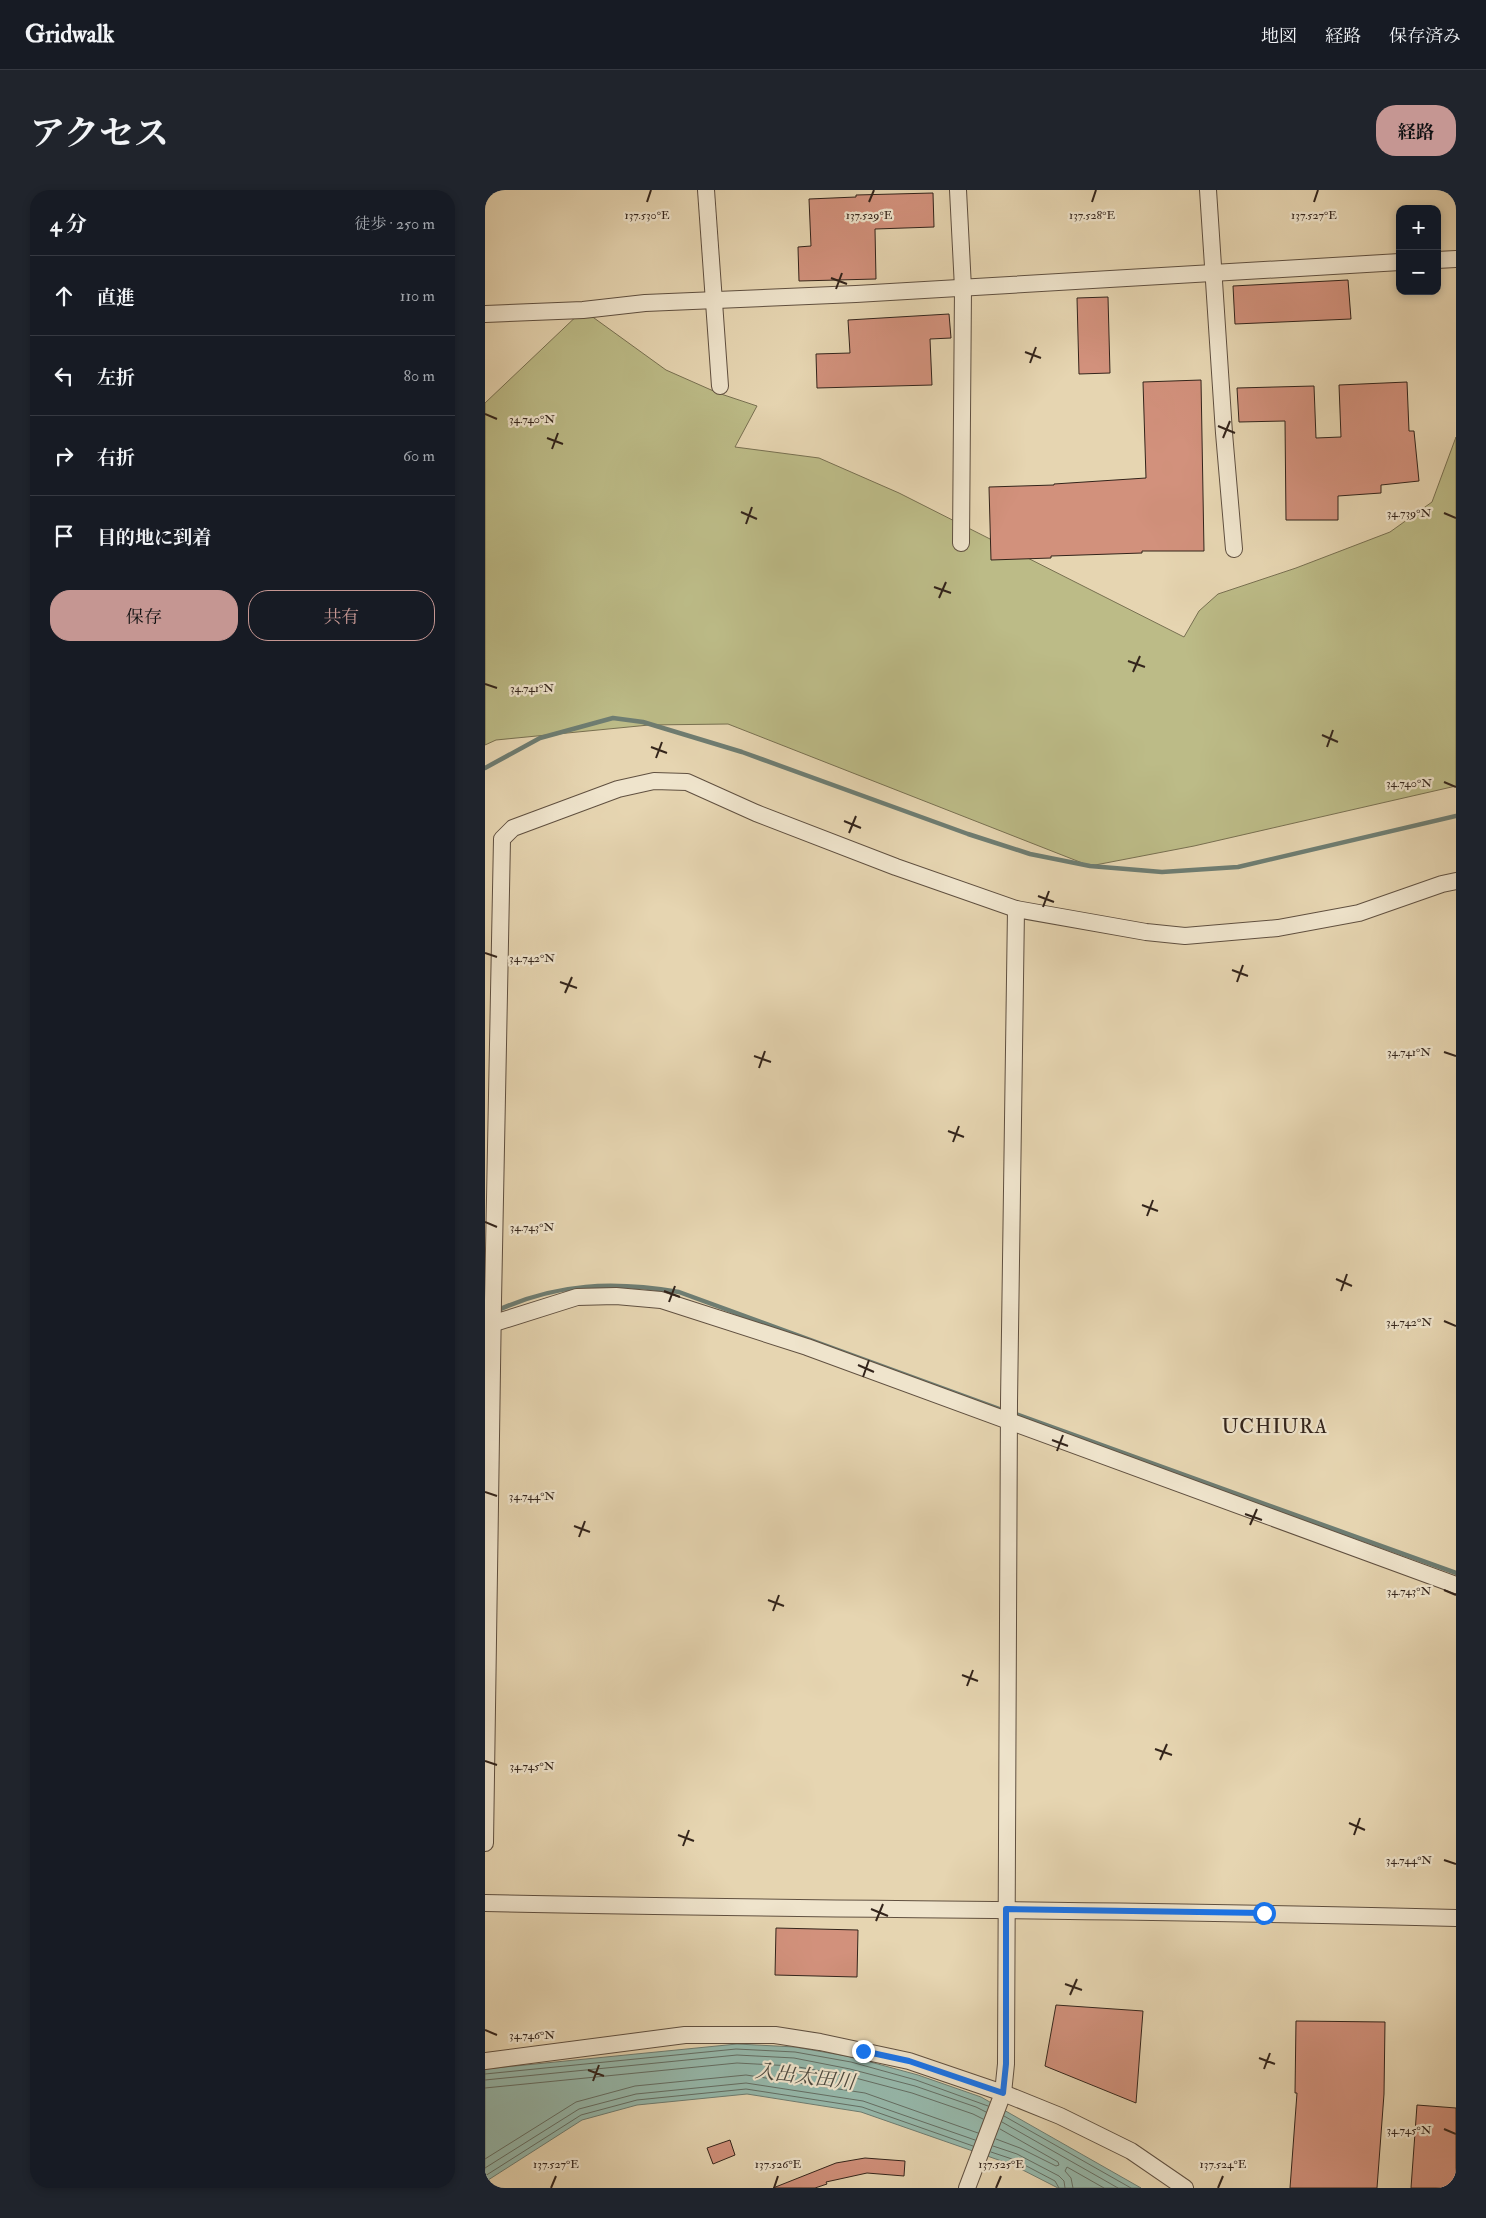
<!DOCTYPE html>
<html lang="ja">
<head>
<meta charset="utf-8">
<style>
	body { margin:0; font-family:"IM FELL Double Pica","Noto Serif JP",serif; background:#20242c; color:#f1f3f6 }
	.controls { position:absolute; right:15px; top:15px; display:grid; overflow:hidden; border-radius:10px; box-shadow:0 2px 8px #0003 }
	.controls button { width:45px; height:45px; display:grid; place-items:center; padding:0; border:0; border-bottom:1px solid #363941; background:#171b24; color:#f1f3f6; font:25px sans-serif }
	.stop { position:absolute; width:15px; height:15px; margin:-11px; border:4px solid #1a73e8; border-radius:50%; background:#fff }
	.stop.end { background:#1a73e8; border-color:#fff; box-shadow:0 1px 5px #0008 }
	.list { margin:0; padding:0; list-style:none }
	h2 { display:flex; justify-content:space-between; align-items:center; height:65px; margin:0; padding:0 20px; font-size:21px }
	h2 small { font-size:16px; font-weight:400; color:#9ea1a6 }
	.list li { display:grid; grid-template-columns:32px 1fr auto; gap:15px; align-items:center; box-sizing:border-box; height:80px; padding:0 20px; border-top:1px solid #363941 }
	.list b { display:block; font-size:19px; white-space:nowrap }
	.list em { font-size:16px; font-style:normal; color:#9ea1a6 }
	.actions { display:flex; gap:10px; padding:15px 20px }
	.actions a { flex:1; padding:11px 0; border:1px solid #c59692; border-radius:20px; text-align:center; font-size:18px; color:#c59692 }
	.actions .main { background:#c59692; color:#111 }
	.icon { flex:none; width:28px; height:28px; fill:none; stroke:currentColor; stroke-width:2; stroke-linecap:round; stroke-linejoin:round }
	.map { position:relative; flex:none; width:971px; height:1998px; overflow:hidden; border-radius:20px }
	header { display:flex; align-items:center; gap:30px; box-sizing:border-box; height:70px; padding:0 25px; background:#171b24; border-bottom:1px solid #363941 }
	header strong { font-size:24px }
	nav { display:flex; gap:28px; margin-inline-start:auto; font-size:18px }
	.intro { display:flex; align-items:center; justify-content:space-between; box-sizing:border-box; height:120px; padding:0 30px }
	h1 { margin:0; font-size:35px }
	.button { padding:12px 22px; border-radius:20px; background:#c59692; color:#111; font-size:18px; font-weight:700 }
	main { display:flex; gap:30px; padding:0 30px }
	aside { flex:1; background:#171b24; border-radius:20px; box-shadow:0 2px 8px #0003 }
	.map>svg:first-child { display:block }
	.green { fill:#bcbb87; stroke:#787051 }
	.water { fill:#96b9ac; stroke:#6e7d72 }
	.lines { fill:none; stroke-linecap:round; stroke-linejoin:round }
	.shore { stroke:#646e64; stroke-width:1 }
	.stream { stroke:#6e7d72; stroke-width:4.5 }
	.building { fill:#d2917c; stroke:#33241b }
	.street-casing { stroke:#605040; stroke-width:18 }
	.street { stroke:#efe4cc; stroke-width:16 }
	.route { stroke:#1a73e8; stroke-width:6 }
	.ticks { fill:none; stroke:#33241b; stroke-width:2 }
	.labels { text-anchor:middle; stroke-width:4.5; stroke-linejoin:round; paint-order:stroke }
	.neighbourhood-label { font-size:20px; letter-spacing:1px; fill:#33241b; stroke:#efe4cc }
	.water-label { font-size:20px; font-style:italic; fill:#4c493f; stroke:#efe4cc }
	.ticks-label { font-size:12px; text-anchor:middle; fill:#33241b; stroke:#efe4cc; stroke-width:4.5; stroke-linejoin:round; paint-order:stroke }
</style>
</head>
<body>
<header>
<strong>Gridwalk</strong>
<nav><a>地図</a><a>経路</a><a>保存済み</a></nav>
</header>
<div class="intro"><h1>アクセス</h1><a class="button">経路</a></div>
<main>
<aside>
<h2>4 分<small>徒歩 · 250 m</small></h2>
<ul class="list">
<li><svg class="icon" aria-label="ahead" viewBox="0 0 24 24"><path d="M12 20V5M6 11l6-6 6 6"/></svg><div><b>直進</b></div><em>110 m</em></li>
<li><svg class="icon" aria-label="left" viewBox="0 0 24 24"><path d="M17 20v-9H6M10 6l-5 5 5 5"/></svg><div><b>左折</b></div><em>80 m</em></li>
<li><svg class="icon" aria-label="right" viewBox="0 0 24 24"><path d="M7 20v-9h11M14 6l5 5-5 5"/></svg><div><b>右折</b></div><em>60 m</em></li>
<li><svg class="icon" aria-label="arrive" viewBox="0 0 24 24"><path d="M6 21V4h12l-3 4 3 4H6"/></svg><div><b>目的地に到着</b></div></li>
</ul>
<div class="actions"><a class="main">保存</a><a>共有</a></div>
</aside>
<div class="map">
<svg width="971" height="1998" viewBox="0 0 971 1998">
	<rect width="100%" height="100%" fill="#e6d5b1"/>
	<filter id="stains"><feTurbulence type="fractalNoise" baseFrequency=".004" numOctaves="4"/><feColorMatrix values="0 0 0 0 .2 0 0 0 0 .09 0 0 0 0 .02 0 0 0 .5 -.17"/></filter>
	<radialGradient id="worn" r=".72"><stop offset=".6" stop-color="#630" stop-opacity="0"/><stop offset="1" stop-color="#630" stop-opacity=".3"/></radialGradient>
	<!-- green -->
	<path class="green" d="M98 120 181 180 233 203 272 216 250 257 334 268 414 303 699 447 714 421 733 404 811 378 905 342 947 312 971 247V596L709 656 605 676 243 534 164 535 11 550 0 555V213Z"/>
	<!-- water -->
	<path class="water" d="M252 1854 310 1857 367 1867 433 1885 496 1907 656 1998H573L528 1975 376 1922 262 1904 152 1915 97 1930 0 1992V1879Z"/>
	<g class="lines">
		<!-- shore -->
		<g class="shore">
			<path d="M0 1884 251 1859 310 1862 366 1872 431 1890 503 1916"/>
			<path d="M0 1890 252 1865 309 1868 365 1879 430 1896 491 1917 501 1922"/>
			<path d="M0 1898 252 1873 308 1876 363 1886 427 1903 488 1924 498 1929"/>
			<path d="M519 1926 646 1998"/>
			<path d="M517 1932 633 1998"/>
			<path d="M511 1949 535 1958 571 1976 574 1975 573 1972 515 1939"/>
			<path d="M508 1956 532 1964 574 1986 579 1991 580 1998"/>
			<path d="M506 1962 530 1970 570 1991 574 1998"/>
			<path d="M0 1969 91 1912 150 1896 261 1885 380 1903 493 1943"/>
			<path d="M0 1978 94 1919 151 1904 261 1893 378 1911 490 1950"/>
			<path d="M0 1986 96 1925 152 1910 261 1899 377 1917 488 1956"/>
			<path d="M588 1998 586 1988 580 1981 582 1977 619 1998"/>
		</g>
		<!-- stream -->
		<g class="stream">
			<path d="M0 578 55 548 128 528 158 532 257 562 483 644 545 664 605 676 677 682 753 677 971 626"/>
			<path d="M11 1121C72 1093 128 1091 194 1102L520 1221"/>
			<path d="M528 1223 971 1383"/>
		</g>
	</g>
	<!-- building -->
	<g class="building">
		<path d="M448 3 449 37 390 39 391 89 314 91 313 57 326 56 324 9 371 7V5Z"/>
		<path d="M863 90 866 129 750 134 748 96Z"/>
		<path d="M623 107 625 183 594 184 592 108Z"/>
		<path d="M464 124 466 148 445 149 447 195 332 198 331 164 365 163 363 130Z"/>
		<path d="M716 190 719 361H657V363L566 366V368L506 370 504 297 569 295V294L661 288 658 192Z"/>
		<path d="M922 192 924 241H929L934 291 896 295V303L853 306V330H801L800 231 754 232 752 198 829 196 831 248 856 247 854 195Z"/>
		<path d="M291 1738 373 1740 372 1787 290 1785Z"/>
		<path d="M571 1815 658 1821 651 1913 560 1876Z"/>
		<path d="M811 1831 900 1832 899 1904 892 1998H805L812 1903H810Z"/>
		<path d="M932 1915 971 1918V1998H926Z"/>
		<path d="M245 1950 250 1965 228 1974 222 1958Z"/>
		<path d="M380 1968 420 1971 419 1986 382 1983 341 1992 342 1994 330 1998H288L351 1973Z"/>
	</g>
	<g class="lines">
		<defs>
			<g id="street">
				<path d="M221 0 235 196"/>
				<path d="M473 0 478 98 476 353"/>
				<path d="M723 0 739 243 749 359"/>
				<path d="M952 70 971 69"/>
				<path d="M0 124 98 120 160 113 371 104 915 72"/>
				<path d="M0 1136 92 1107 131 1106 176 1110 322 1157 971 1395"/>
				<path d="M0 1653 8 1111 17 649 28 638 133 599 169 591 202 592 271 623 411 677 531 719 661 742 700 746 793 738 874 723 957 694 971 691"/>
				<path d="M0 1713C324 1720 647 1719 971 1728"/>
				<path d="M0 1871 200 1845H290L335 1852 424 1871 518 1903 575 1926 646 1961 700 1998"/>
				<path d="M482 1998 518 1903 521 1874 524 1212 531 719"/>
			</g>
		</defs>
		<!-- street casing -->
		<use href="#street" class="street-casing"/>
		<!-- street -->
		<use href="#street" class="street"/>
	</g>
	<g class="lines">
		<!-- route -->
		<path class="route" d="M378 1861 424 1871 518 1903 521 1874V1719L779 1723"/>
	</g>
	<!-- ticks -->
	<path class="ticks" d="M162 12 166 0M384 12 389 0M607 12 611 0M829 12 833 0M346 88 362 94M351 99 357 83M540 162 556 168M545 173 551 157M0 224 12 229M733 236 750 243M62 248 78 254M738 248 745 231M67 259 73 243M256 322 272 329M959 323 971 328M261 334 267 317M449 397 466 403M454 408 461 392M643 471 660 477M648 482 655 466M0 494 12 498M837 545 853 552M166 557 182 563M842 557 848 540M171 568 177 552M959 592 971 597M359 631 376 638M364 643 371 626M553 706 569 712M558 717 564 701M0 763 12 767M747 780 763 786M75 792 92 798M752 792 758 775M80 803 87 787M959 862 971 866M269 866 286 872M274 878 280 861M463 941 479 947M468 952 474 936M657 1015 673 1021M662 1026 668 1010M0 1032 12 1037M851 1089 867 1096M179 1101 195 1107M856 1101 862 1084M184 1112 190 1096M959 1131 971 1136M373 1175 389 1182M378 1187 384 1170M567 1250 583 1256M572 1261 578 1245M0 1302 12 1306M760 1324 777 1330M765 1335 772 1319M89 1336 105 1342M94 1347 100 1331M959 1400 971 1405M283 1410 299 1416M288 1421 294 1405M477 1485 493 1491M482 1496 488 1480M670 1559 687 1565M675 1570 682 1554M0 1571 12 1575M864 1633 880 1640M193 1645 209 1651M869 1645 875 1628M198 1656 204 1640M959 1670 971 1674M386 1719 403 1726M391 1731 398 1714M580 1794 597 1800M585 1805 592 1789M0 1840 12 1845M774 1868 790 1874M779 1879 785 1863M103 1880 119 1886M108 1891 114 1875M959 1939 971 1944M66 1998 71 1986M289 1998 293 1986M511 1998 516 1986M733 1998 738 1986"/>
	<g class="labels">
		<!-- neighbourhood labels -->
		<g class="neighbourhood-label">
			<text x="790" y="1243">UCHIURA</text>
		</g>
		<!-- water labels -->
		<g class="water-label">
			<text transform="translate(320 1886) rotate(7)" y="7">入出太田川</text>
		</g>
	</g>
	<g class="ticks-label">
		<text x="384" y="29">137.529°E</text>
		<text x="607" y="29">137.528°E</text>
		<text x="829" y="29">137.527°E</text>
		<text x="162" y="29">137.530°E</text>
		<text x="47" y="233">34.740°N</text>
		<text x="924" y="327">34.739°N</text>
		<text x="47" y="502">34.741°N</text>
		<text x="924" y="597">34.740°N</text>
		<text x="47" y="772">34.742°N</text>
		<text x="924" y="866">34.741°N</text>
		<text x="47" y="1041">34.743°N</text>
		<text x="924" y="1136">34.742°N</text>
		<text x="47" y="1310">34.744°N</text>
		<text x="924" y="1405">34.743°N</text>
		<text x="47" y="1580">34.745°N</text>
		<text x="924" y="1674">34.744°N</text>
		<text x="47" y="1849">34.746°N</text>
		<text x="924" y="1944">34.745°N</text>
		<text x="71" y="1978">137.527°E</text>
		<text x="293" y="1978">137.526°E</text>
		<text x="516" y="1978">137.525°E</text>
		<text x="738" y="1978">137.524°E</text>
	</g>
	<rect width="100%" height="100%" filter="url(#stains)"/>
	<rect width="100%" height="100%" fill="url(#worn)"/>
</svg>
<div class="controls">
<button>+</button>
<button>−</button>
</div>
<div class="stop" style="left:779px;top:1723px"></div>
<div class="stop end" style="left:378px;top:1861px"></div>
</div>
</main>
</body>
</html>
